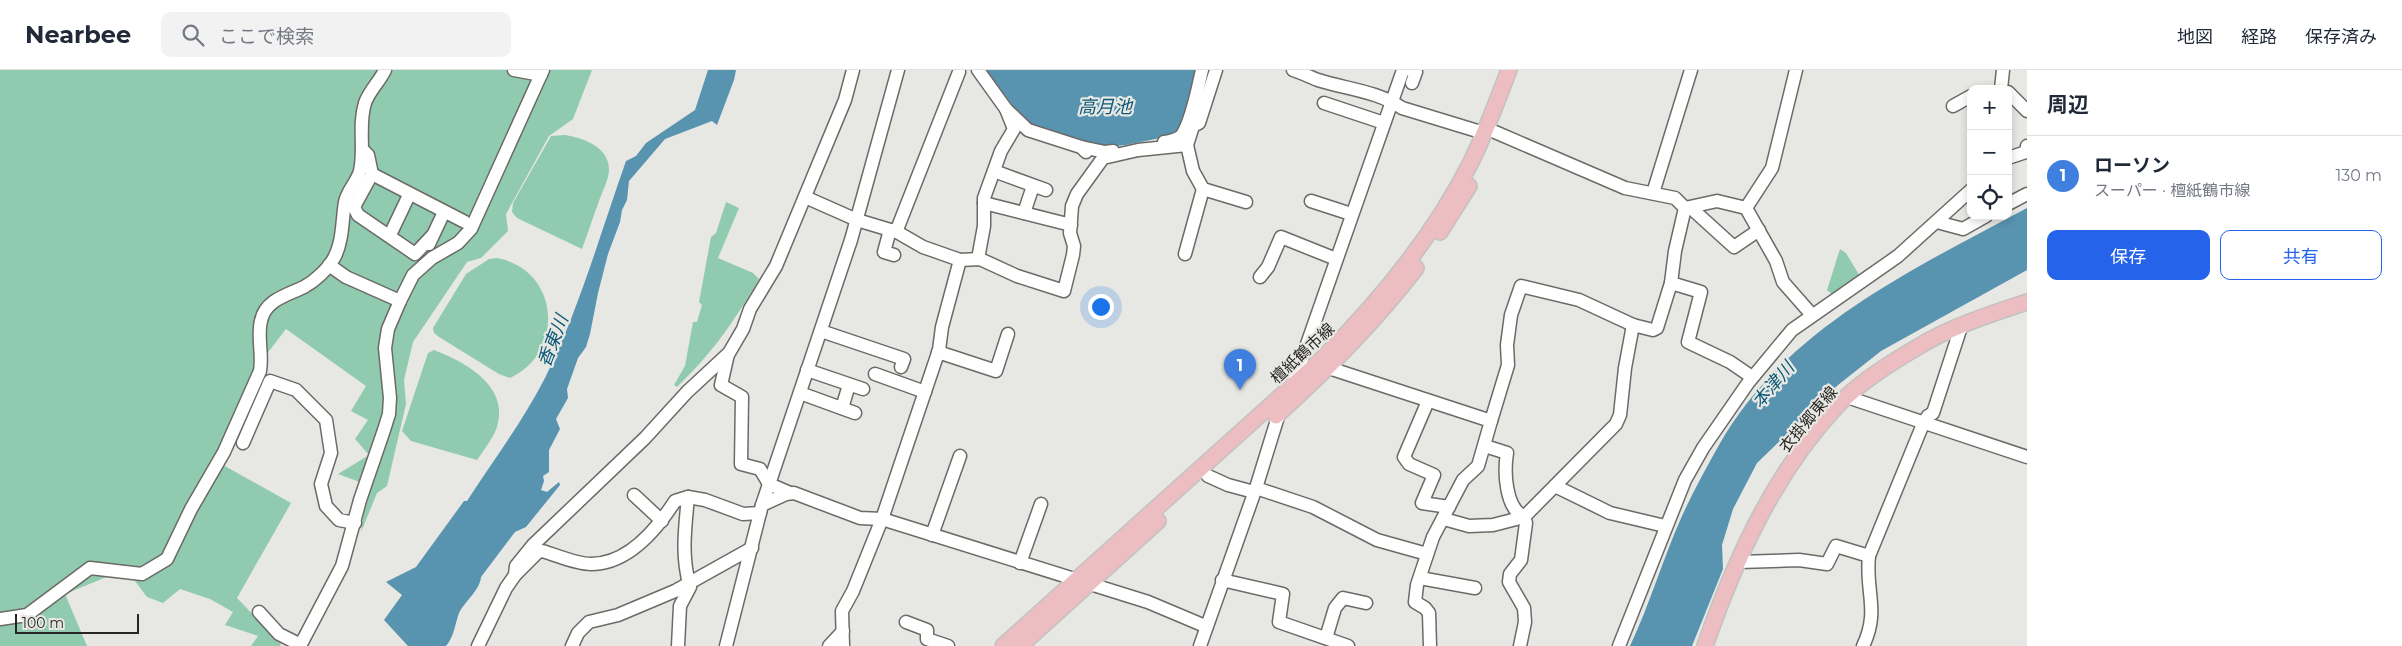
<!DOCTYPE html>
<html lang="ja">
<head>
<meta charset="utf-8">
<style>
	body { margin:0; font-family:Montserrat,"Noto Sans JP",sans-serif; background:#f2f2f3; color:#1f2937 }
	.controls { position:absolute; right:15px; top:15px; display:grid; overflow:hidden; border-radius:10px; box-shadow:0 2px 8px #0003 }
	.controls button { width:45px; height:45px; display:grid; place-items:center; padding:0; border:0; border-bottom:1px solid #e0e1e3; background:#fff; color:#1f2937; font:25px sans-serif }
	.scale { position:absolute; left:15px; bottom:12px; width:124px; box-sizing:border-box; padding-left:5px; border:2px solid #272625; border-top:0; font-size:14px; line-height:18px; white-space:nowrap; color:#272625; -webkit-text-stroke:4px #e7e7e3; paint-order:stroke }
	.you { position:absolute; left:1100px; top:236px; width:18px; height:18px; margin:-12px; border:4px solid #fff; border-radius:50%; background:#1a73e8; box-shadow:0 0 0 8px #1a73e833 }
	.badge { display:grid; place-items:center; width:32px; height:32px; border-radius:50%; background:#2563eb; color:#fff; font-size:16px; font-weight:700 }
	.pin { position:absolute; translate:-50% -41px; filter:drop-shadow(0 1px 2px #0008) }
	.pin::after { content:''; position:absolute; top:26px; width:18px; height:15px; background:inherit; clip-path:polygon(0 0,100% 0,50% 100%) }
	.list { margin:0; padding:0; list-style:none }
	h2 { display:flex; justify-content:space-between; align-items:center; height:65px; margin:0; padding:0 20px; font-size:21px }
	h2 small { font-size:16px; font-weight:400; color:#747a83 }
	.list li { display:grid; grid-template-columns:32px 1fr auto; gap:15px; align-items:center; box-sizing:border-box; height:80px; padding:0 20px; border-top:1px solid #e0e1e3 }
	.list b { display:block; font-size:19px; white-space:nowrap }
	.list p { margin:0; font-size:16px; white-space:nowrap; color:#747a83 }
	.list em { font-size:16px; font-style:normal; color:#747a83 }
	.actions { display:flex; gap:10px; padding:15px 20px }
	.actions a { flex:1; padding:11px 0; border:1px solid #2563eb; border-radius:10px; text-align:center; font-size:18px; color:#2563eb }
	.actions .main { background:#2563eb; color:#fff }
	.icon { flex:none; width:28px; height:28px; fill:none; stroke:currentColor; stroke-width:2; stroke-linecap:round; stroke-linejoin:round }
	.map { position:relative; flex:none; width:2027px; height:576px; overflow:hidden }
	header { display:flex; align-items:center; gap:30px; box-sizing:border-box; height:70px; padding:0 25px; background:#fff; border-bottom:1px solid #e0e1e3 }
	header strong { font-size:24px }
	nav { display:flex; gap:28px; margin-inline-start:auto; font-size:18px }
	.search { width:350px; height:45px; background:#f2f2f3; display:flex; align-items:center; gap:12px; box-sizing:border-box; padding:0 18px; border-radius:10px; color:#747a83; font-size:19px }
	main { display:flex }
	aside { flex:1; background:#fff }
	.map>svg:first-child { display:block }
	.green { fill:#90cbaf }
	.water { fill:#5893b0 }
	.lines { fill:none; stroke-linecap:round; stroke-linejoin:round }
	.minor-casing { stroke:#6b6a67; stroke-width:15 }
	.major-casing { stroke:#c3c2c2; stroke-width:18 }
	.minor { stroke:#fff; stroke-width:12 }
	.major { stroke:#ecbdc1; stroke-width:15 }
	.labels { text-anchor:middle; stroke-width:4.5; stroke-linejoin:round; paint-order:stroke }
	.street-label { font-size:16px; fill:#272625; stroke:#e7e7e3 }
	.water-label { font-size:18px; font-style:italic; fill:#085876; stroke:#e7e7e3 }
</style>
</head>
<body>
<header>
<strong>Nearbee</strong>
<div class="search"><svg class="icon" aria-label="search" viewBox="0 0 24 24"><circle cx="10" cy="10" r="6"/><path d="M15 15l6 6"/></svg>ここで検索</div>
<nav><a>地図</a><a>経路</a><a>保存済み</a></nav>
</header>
<main>
<div class="map">
<svg width="2027" height="576" viewBox="0 0 2027 576">
	<rect width="100%" height="100%" fill="#e7e7e3"/>
	<!-- green -->
	<g class="green">
		<path d="M0 0H592L573 49 549 66 506 144 508 161 481 188 467 192 413 272 404 310 406 334 387 416 377 423 361 462 368 415 338 404 369 385 355 369 368 350 351 341 366 316 286 259 252 303 214 390 291 433 237 528 281 574 280 576H251L258 566 225 555 233 542 210 529 180 519 163 533 147 527 126 499 65 524 87 576H0Z"/>
		<path d="M565 65C585 68 610 78 609 101 608 111 602 122 599 131 593 147 588 163 582 179L517 148 512 142 513 133 551 66Z"/>
		<path d="M726 132 739 138 718 188 753 203 759 209C734 252 713 282 677 317L674 315 685 296 693 252H697L702 235 699 232 711 167 716 163Z"/>
		<path d="M1840 179 1846 183 1861 208 1833 225 1827 220Z"/>
		<path d="M497 188C559 199 566 282 510 308L499 304 439 267 434 263 433 258 466 204 489 189Z"/>
		<path d="M434 280C465 292 510 316 497 357 493 368 484 380 477 390L411 371 402 361 428 283Z"/>
	</g>
	<!-- water -->
	<g class="water">
		<path d="M708 0H736L734 10 717 55 712 51 665 69 629 111 627 130 622 140 620 152 608 184 598 223 590 264 586 277 578 288 567 319 568 328 556 349 560 359 549 380V402L543 406 544 411 541 420 547 422 559 412 560 415 526 457 515 462 481 507C480 520 465 531 459 543 455 554 454 567 446 576H408L384 550 402 525 386 512 416 497 464 431H467C493 391 523 351 545 308 579 240 600 164 626 91L636 86 646 73 695 40Z"/>
		<path d="M986 0H1197L1181 57 1175 65 1126 75 1105 77 1034 56 1016 40Z"/>
		<path d="M2027 138V200L1881 281 1838 315 1757 393 1733 439 1722 475 1723 499 1692 576H1630C1650 534 1663 488 1682 446 1693 422 1706 398 1719 375 1785 258 1914 199 2027 138Z"/>
	</g>
	<g class="lines">
		<defs>
			<g id="minor">
				<path d="M514 0 541 5"/>
				<path d="M978 0 1006 39 1028 60 1081 77 1086 82"/>
				<path d="M1293 0C1302 3 1310 7 1318 10 1346 19 1377 21 1402 38L1484 63"/>
				<path d="M1410 0 1416 2 1412 13"/>
				<path d="M2001 19 2003 0"/>
				<path d="M2008 22 2027 41"/>
				<path d="M1324 33 1384 53"/>
				<path d="M1953 36 1971 26"/>
				<path d="M1495 62 1625 118 1675 128 1685 138 1717 131 1746 138 1776 191 1783 212 1812 245"/>
				<path d="M1164 72C1170 71 1178 70 1182 65 1192 50 1198 17 1202 0"/>
				<path d="M1187 75 1193 101 1203 119 1246 132"/>
				<path d="M1081 77 1105 82 1113 81"/>
				<path d="M364 81 368 85 372 104 354 137 358 145 415 184 432 166"/>
				<path d="M2008 88 2026 82 2027 76"/>
				<path d="M994 101 1046 120"/>
				<path d="M372 104 465 152"/>
				<path d="M1653 123 1691 0"/>
				<path d="M805 127 857 150 897 162 923 177 960 190 942 257 939 280 882 449 853 521 842 541 843 576"/>
				<path d="M1311 131 1351 144"/>
				<path d="M984 133 1071 155"/>
				<path d="M2008 134 2027 124"/>
				<path d="M1691 138 1734 177 1759 160"/>
				<path d="M1746 138 1772 98 1796 0"/>
				<path d="M1024 143 1033 116"/>
				<path d="M1937 152 1963 159 1986 146"/>
				<path d="M890 160 884 182 894 185"/>
				<path d="M896 162 959 2"/>
				<path d="M390 165 409 125"/>
				<path d="M429 174 444 142"/>
				<path d="M1185 184 1203 119"/>
				<path d="M978 189 984 156V128L1001 81 1014 59 1006 39"/>
				<path d="M960 190 980 189 1017 206 1064 221 1073 185 1074 176 1070 163 1072 136 1077 124 1103 88 1138 80 1187 75 1193 56 1199 53 1216 0"/>
				<path d="M329 195 346 207 400 231"/>
				<path d="M1260 207 1268 197 1281 167 1336 189"/>
				<path d="M1671 213 1701 222 1688 272 1730 292 1752 307"/>
				<path d="M821 261 904 289 901 297"/>
				<path d="M938 282 996 301 1008 264"/>
				<path d="M728 284 721 315 742 327 741 394 760 399 769 414 790 423"/>
				<path d="M1329 298 1491 351 1478 396 1463 410 1433 467 1417 515 1415 532 1425 538 1429 543 1430 576"/>
				<path d="M807 300 863 319"/>
				<path d="M875 304 925 322"/>
				<path d="M1292 317 1403 0"/>
				<path d="M800 323 855 343"/>
				<path d="M1847 327 2027 387"/>
				<path d="M1428 331 1404 387 1409 394 1434 405 1422 433 1449 437"/>
				<path d="M842 338 849 315"/>
				<path d="M1491 351 1508 295 1507 275 1511 245 1521 216 1579 230 1633 255"/>
				<path d="M243 373 270 311 296 320 326 350 331 383 321 414 326 436 339 450 355 453"/>
				<path d="M1485 376 1507 383C1504 401 1505 438 1524 447L1526 453 1521 490 1510 504 1509 512 1524 538 1525 552 1520 576"/>
				<path d="M1208 406 1228 415 1254 422"/>
				<path d="M1555 416 1610 443 1665 456"/>
				<path d="M1256 418 1313 437 1377 470 1427 484"/>
				<path d="M634 425 662 451"/>
				<path d="M762 435 786 424 794 423 860 448 882 449 1148 532 1205 556"/>
				<path d="M1444 449 1469 456 1493 455 1524 447 1616 354 1620 345 1625 298 1633 255 1653 260 1657 258 1671 213 1675 181 1685 138"/>
				<path d="M932 465 960 386"/>
				<path d="M1739 492 1799 490 1827 494 1836 476 1869 486"/>
				<path d="M1020 493 1041 434"/>
				<path d="M515 505 516 496 533 475 645 368 687 322 729 283 743 259 750 239 776 196 845 30 853 0"/>
				<path d="M1420 508 1475 518"/>
				<path d="M1222 510 1283 524 1279 552 1348 576"/>
				<path d="M259 542 279 564 301 575"/>
				<path d="M0 549 27 545 90 498 142 504 167 489 191 439 224 382 260 301C263 284 257 267 261 251 265 230 287 225 304 217 315 211 328 199 334 188 343 172 342 150 345 132 347 121 357 112 360 101 365 79 358 55 365 33 369 21 380 11 385 0"/>
				<path d="M906 552 927 560V569L948 576"/>
				<path d="M1326 568 1335 538 1343 528 1366 533"/>
				<path d="M300 576 342 496 360 430 384 360 389 344 390 328 385 278 388 259 400 231 413 205 432 188 458 173 471 159 543 0"/>
				<path d="M478 576 506 518 515 505 538 482 542 481C557 485 575 494 591 494 629 494 657 459 675 431L688 427 705 430 743 444 760 443"/>
				<path d="M572 576 578 563 589 552 618 545 675 521 752 478"/>
				<path d="M678 576 680 536 690 517C681 486 685 459 688 427"/>
				<path d="M726 576 762 435 851 170 898 0"/>
				<path d="M829 576 843 561"/>
				<path d="M1200 576 1256 418 1281 337"/>
				<path d="M1619 576 1685 410 1703 378 1748 313 1792 260 1898 186 1971 120"/>
				<path d="M1863 576C1880 541 1865 521 1869 486L1923 354 1928 346 1933 343 1962 254"/>
			</g>
			<g id="major">
				<path d="M1440 162 1469 116"/>
				<path d="M1276 346C1327 300 1374 253 1416 198"/>
				<path d="M1003 576 1322 289C1380 231 1434 166 1471 92 1486 62 1497 31 1509 0"/>
				<path d="M1020 576 1158 451"/>
				<path d="M1705 576C1735 490 1773 405 1836 337 1860 311 1897 289 1928 271 1959 254 1994 243 2027 232"/>
			</g>
		</defs>
		<!-- minor casing -->
		<use href="#minor" class="minor-casing"/>
		<!-- major casing -->
		<use href="#major" class="major-casing"/>
		<!-- minor -->
		<use href="#minor" class="minor"/>
		<!-- major -->
		<use href="#major" class="major"/>
	</g>
	<g class="labels">
		<!-- street labels -->
		<g class="street-label">
			<text transform="translate(1302 283) rotate(-43)" y="6">檀紙鶴市線</text>
			<text transform="translate(1808 349) rotate(-50)" y="6">衣掛郷東線</text>
		</g>
		<!-- water labels -->
		<g class="water-label">
			<text x="1105" y="43">高月池</text>
			<text transform="translate(553 271) rotate(-69)" y="6">香東川</text>
			<text transform="translate(1773 315) rotate(-50)" y="6">本津川</text>
		</g>
	</g>
</svg>
<div class="controls">
<button>+</button>
<button>−</button>
<button><svg class="icon" aria-label="locate" viewBox="0 0 24 24"><circle cx="12" cy="12" r="6"/><path d="M12 2v4M12 18v4M2 12h4M18 12h4"/></svg></button>
</div>
<div class="scale">100 m</div>
<div class="you"></div>
<div class="pin badge" style="left:1240px;top:320px;background:#3f7fe0">1</div>
</div>
<aside>
<h2>周辺<small></small></h2>
<ul class="list">
<li><span class="badge" style="background:#3f7fe0">1</span><div><b>ローソン</b><p>スーパー · 檀紙鶴市線</p></div><em>130 m</em></li>
</ul>
<div class="actions"><a class="main">保存</a><a>共有</a></div>
</aside>
</main>
</body>
</html>
